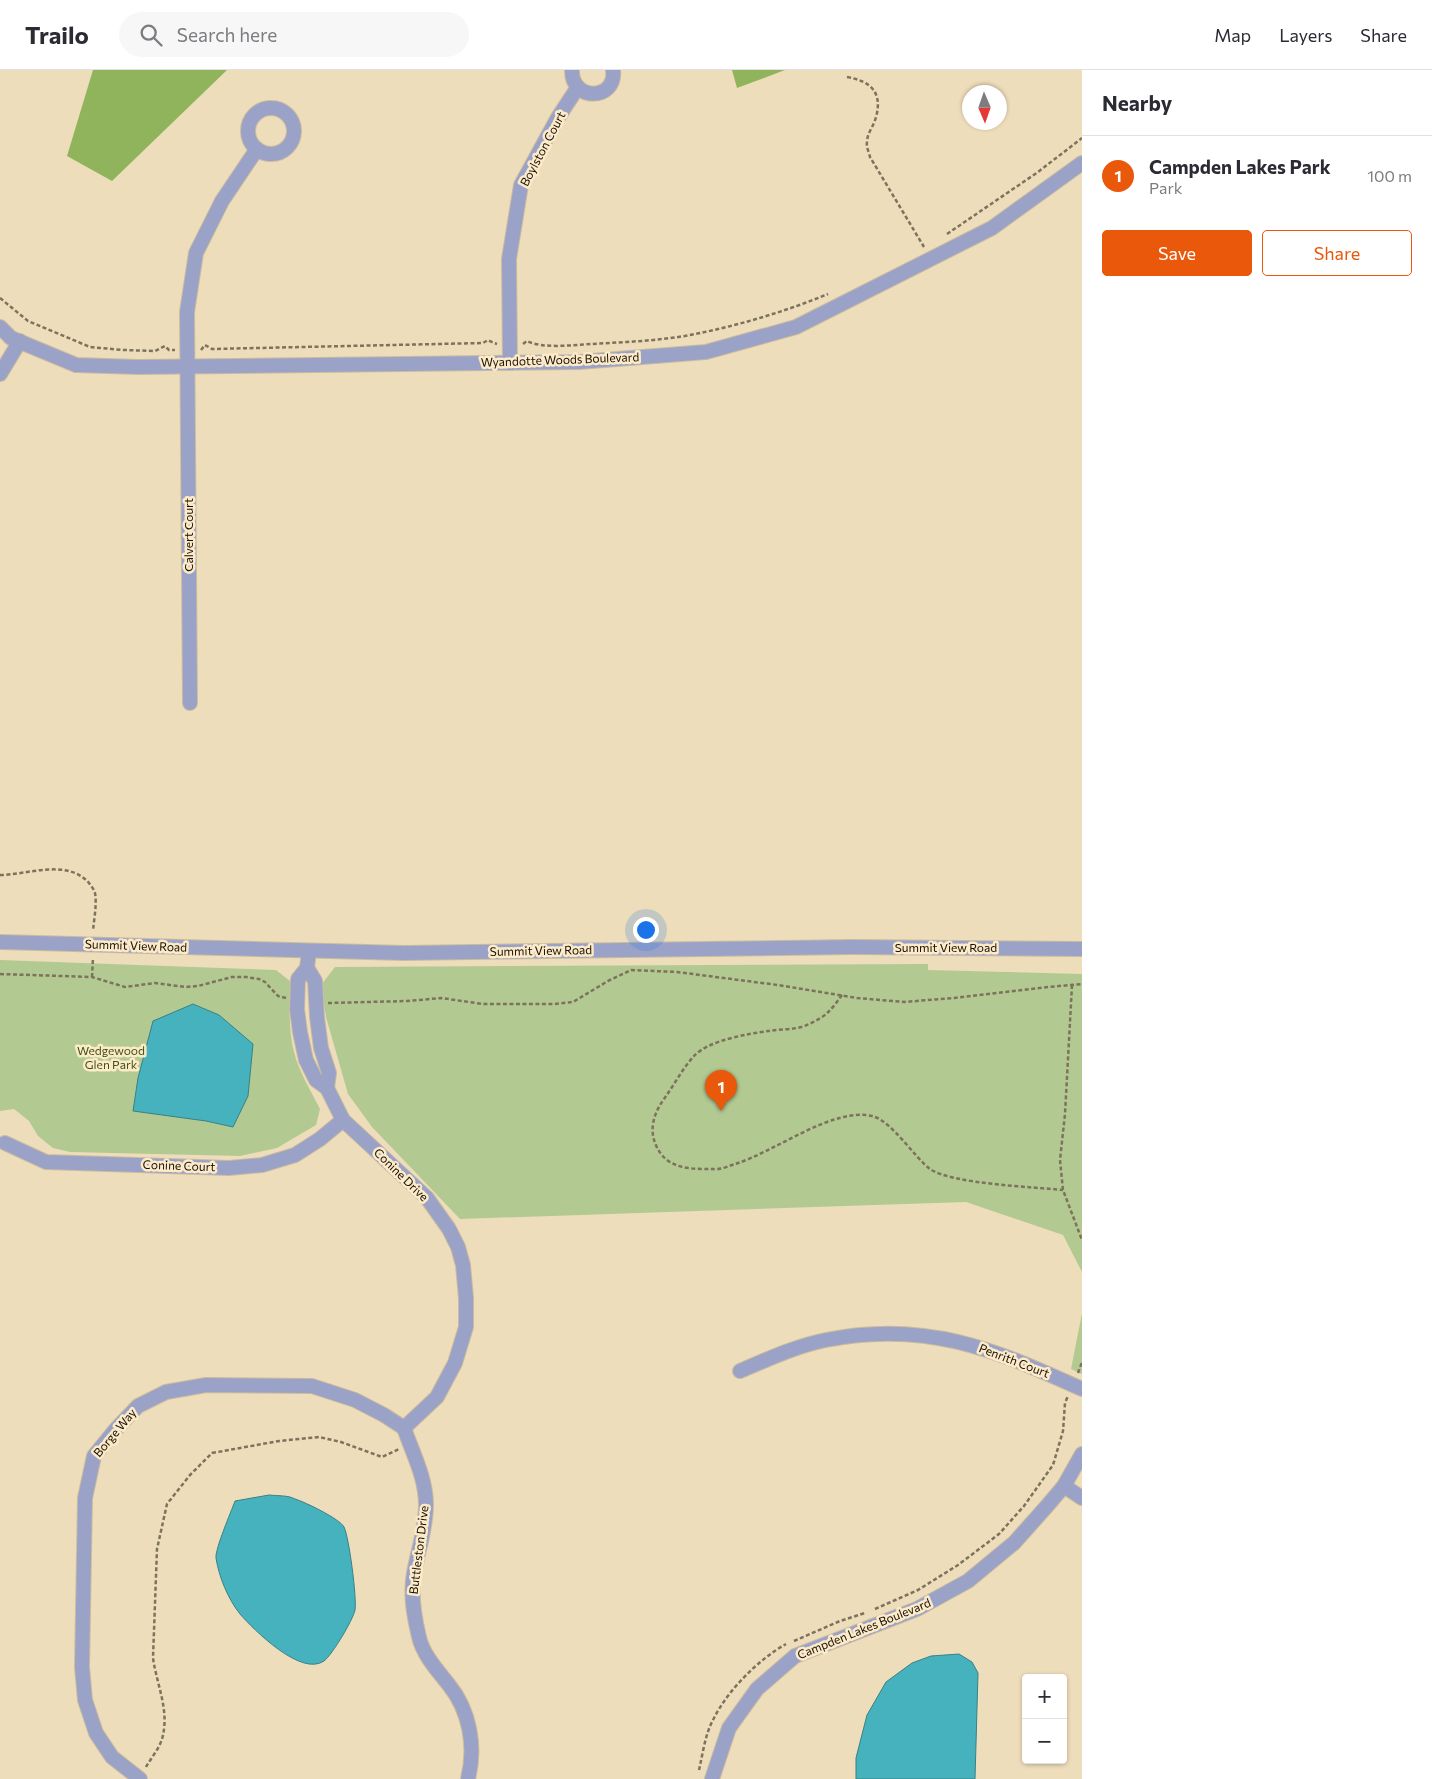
<!DOCTYPE html>
<html lang="en">
<head>
<meta charset="utf-8">
<style>
	body { margin:0; font-family:Commissioner,sans-serif; background:#f7f7f7; color:#2b2b33 }
	.controls { position:absolute; right:15px; bottom:15px; display:grid; overflow:hidden; border-radius:5px; box-shadow:0 1px 4px #0004 }
	.controls button { width:45px; height:45px; display:grid; place-items:center; padding:0; border:0; border-bottom:1px solid #e1e1e2; background:#fff; color:#2b2b33; font:25px sans-serif }
	.compass { position:absolute; left:962px; top:15px; width:45px; height:45px; border-radius:50%; background:#fff; box-shadow:0 1px 4px #0004; rotate:178deg }
	.you { position:absolute; left:645px; top:859px; width:18px; height:18px; margin:-12px; border:4px solid #fff; border-radius:50%; background:#1a73e8; box-shadow:0 0 0 8px #1a73e833 }
	.badge { display:grid; place-items:center; width:32px; height:32px; border-radius:50%; background:#ea580c; color:#fff; font-size:16px; font-weight:700 }
	.pin { position:absolute; translate:-50% -41px; filter:drop-shadow(0 1px 2px #0008) }
	.pin::after { content:''; position:absolute; top:26px; width:18px; height:15px; background:inherit; clip-path:polygon(0 0,100% 0,50% 100%) }
	.list { margin:0; padding:0; list-style:none }
	h2 { display:flex; justify-content:space-between; align-items:center; height:65px; margin:0; padding:0 20px; font-size:21px }
	h2 small { font-size:16px; font-weight:400; color:#7c7c81 }
	.list li { display:grid; grid-template-columns:32px 1fr auto; gap:15px; align-items:center; box-sizing:border-box; height:80px; padding:0 20px; border-top:1px solid #e1e1e2 }
	.list b { display:block; font-size:19px; white-space:nowrap }
	.list p { margin:0; font-size:16px; white-space:nowrap; color:#7c7c81 }
	.list em { font-size:16px; font-style:normal; color:#7c7c81 }
	.actions { display:flex; gap:10px; padding:15px 20px }
	.actions a { flex:1; padding:11px 0; border:1px solid #ea580c; border-radius:5px; text-align:center; font-size:18px; color:#ea580c }
	.actions .main { background:#ea580c; color:#fff }
	.icon { flex:none; width:28px; height:28px; fill:none; stroke:currentColor; stroke-width:2; stroke-linecap:round; stroke-linejoin:round }
	.map { position:relative; flex:none; width:1082px; height:1709px; overflow:hidden }
	header { display:flex; align-items:center; gap:30px; box-sizing:border-box; height:70px; padding:0 25px; background:#fff; border-bottom:1px solid #e1e1e2 }
	header strong { font-size:24px }
	nav { display:flex; gap:28px; margin-inline-start:auto; font-size:18px }
	.search { width:350px; height:45px; background:#f7f7f7; display:flex; align-items:center; gap:12px; box-sizing:border-box; padding:0 18px; border-radius:28px; color:#7c7c81; font-size:19px }
	main { display:flex }
	aside { flex:1; background:#fff }
	.map>svg:first-child { display:block }
	.green { fill:#b2ca92 }
	.forest { fill:#90b45c }
	.water { fill:#46b2bd; stroke:#378186 }
	.lines { fill:none; stroke-linecap:round; stroke-linejoin:round }
	.minor-casing { stroke:#cbbc9e; stroke-width:16 }
	.path { stroke:#7d725c; stroke-width:2.5; stroke-dasharray:4 2.5; stroke-linecap:butt }
	.minor { stroke:#9aa2c8; stroke-width:14 }
	.labels { text-anchor:middle; stroke-width:5; stroke-linejoin:round; paint-order:stroke }
	.street-label { font-size:12px; fill:#150f04; stroke:#fceac8 }
	.park-label { font-size:12px; fill:#3b5213; stroke:#fceac8 }
</style>
</head>
<body>
<header>
<strong>Trailo</strong>
<div class="search"><svg class="icon" aria-label="search" viewBox="0 0 24 24"><circle cx="10" cy="10" r="6"/><path d="M15 15l6 6"/></svg>Search here</div>
<nav><a>Map</a><a>Layers</a><a>Share</a></nav>
</header>
<main>
<div class="map">
<svg width="1082" height="1709" viewBox="0 0 1082 1709">
	<rect width="100%" height="100%" fill="#edb"/>
	<!-- green -->
	<g class="green">
		<path d="M0 890 276 900 290 911C290 934 288 959 294 982 299 1002 311 1021 320 1039L316 1055 277 1078 240 1086 70 1082 53 1078 38 1066 29 1051 14 1039 0 1041Z"/>
		<path d="M928 894V900L1082 904V1202L1063 1165 966 1132 460 1149 372 1057 348 1024 326 947 321 915 335 897Z"/>
		<path d="M1082 1243V1304L1071 1299Z"/>
	</g>
	<!-- forest -->
	<g class="forest">
		<path d="M93 0H227L112 111 67 86Z"/>
		<path d="M732 0H785L737 18Z"/>
	</g>
	<!-- water -->
	<g class="water">
		<path d="M193 934 219 945 253 974 248 1026 233 1057 206 1051 133 1041 138 1008 153 951Z"/>
		<path d="M269 1425C277 1426 288 1425 295 1429 305 1432 340 1449 344 1457 349 1467 357 1528 355 1540 353 1550 332 1585 324 1591 301 1607 254 1560 240 1544 228 1529 219 1507 216 1488 215 1479 231 1442 235 1431Z"/>
		<path d="M959 1584 972 1592 978 1603 975 1709H856V1688L867 1645 886 1612 912 1593 931 1586Z"/>
	</g>
	<g class="lines">
		<defs>
			<g id="minor">
				<path d="M572 0C571 32 617 31 613 0"/>
				<circle cx="271" cy="61" r="23"/>
				<path d="M0 257 11 268 76 295 138 297 579 292 706 282 796 257 992 158 1082 93"/>
				<path d="M510 293 509 189 521 115 557 49 578 17"/>
				<path d="M0 304 20 271"/>
				<path d="M190 633 187 242 196 183 222 131 257 79"/>
				<path d="M0 872 404 883 853 877 1082 879"/>
				<path d="M309 881 307 898 298 909 297 939 300 962 306 990 316 1010 327 1018 343 1050 427 1128 449 1159 458 1177 463 1195 466 1228V1257L455 1293 437 1327 404 1358"/>
				<path d="M307 898 315 911 317 947 321 978 329 1003 327 1018"/>
				<path d="M5 1073 46 1092 229 1098 262 1095 295 1085 320 1069 343 1050"/>
				<path d="M740 1301C768 1289 796 1276 826 1270 925 1250 994 1279 1082 1319"/>
				<path d="M404 1358C413 1384 426 1408 426 1435 426 1459 418 1480 414 1503 410 1524 414 1546 419 1567 423 1585 438 1601 449 1615 470 1641 476 1677 468 1709"/>
				<path d="M1064 1416 1082 1428"/>
				<path d="M140 1709 112 1687 96 1663 85 1630 82 1597 85 1428 94 1386 116 1359 138 1336 166 1322 206 1315 312 1316 355 1330 384 1345 404 1358"/>
				<path d="M712 1709 729 1658 757 1619 795 1586 917 1539 968 1511 1014 1473 1047 1436 1064 1416 1082 1384"/>
			</g>
		</defs>
		<!-- minor casing -->
		<use href="#minor" class="minor-casing"/>
		<!-- path -->
		<g class="path">
			<path d="M847 7C870 11 883 22 876 47 874 56 867 63 867 72 866 77 869 82 870 87L924 177"/>
			<path d="M947 164 1038 102 1082 68"/>
			<path d="M0 228 28 251 90 277 123 280 155 281 165 276 169 280H175"/>
			<path d="M523 274 527 271C543 279 573 275 591 274 624 272 658 271 690 265 737 256 784 242 828 224"/>
			<path d="M201 280 205 275 212 279 483 273 488 270 494 273 497 274"/>
			<path d="M0 805C27 805 67 788 89 813 91 816 94 819 95 823 97 835 94 849 93 861"/>
			<path d="M0 904 92 907 125 917 155 913 185 917 198 916 232 907H246L259 909 265 912 278 926 286 928"/>
			<path d="M92 907 93 888"/>
			<path d="M1072 915 1065 1044 1060 1090 1063 1120 1082 1170"/>
			<path d="M842 925C831 940 827 946 809 954 798 960 781 959 768 961 748 964 709 970 694 986 683 998 674 1015 664 1029 651 1047 648 1066 661 1084 673 1100 696 1099 713 1099 721 1100 728 1096 735 1094 775 1082 832 1037 872 1046 892 1051 914 1087 930 1099 952 1114 1034 1117 1063 1120"/>
			<path d="M328 933 408 931 441 928 483 934H555L573 932 608 911 631 900 677 902 778 915 857 928 904 932 954 928 1048 917 1082 914"/>
			<path d="M1078 1303 1082 1292"/>
			<path d="M875 1539 918 1520 958 1495 999 1464 1024 1436 1053 1395 1063 1361 1065 1333 1068 1326"/>
			<path d="M794 1571 840 1551 865 1543"/>
			<path d="M146 1697C151 1688 159 1679 162 1669 170 1641 157 1616 153 1588L157 1479 167 1434 190 1405 212 1383 279 1371 319 1367 341 1372 382 1387 399 1379"/>
			<path d="M699 1700C703 1683 705 1664 714 1648 728 1620 759 1589 786 1574"/>
		</g>
		<!-- minor -->
		<use href="#minor" class="minor"/>
	</g>
	<g class="labels">
		<!-- street labels -->
		<g class="street-label">
			<text transform="translate(543 79) rotate(-62)" y="4">Boylston Court</text>
			<text transform="translate(560 290) rotate(-2)" y="4">Wyandotte Woods Boulevard</text>
			<text transform="translate(189 465) rotate(-90)" y="4">Calvert Court</text>
			<text transform="translate(136 876) rotate(2)" y="4">Summit View Road</text>
			<text x="946" y="882">Summit View Road</text>
			<text transform="translate(541 881) rotate(-1)" y="4">Summit View Road</text>
			<text transform="translate(179 1096) rotate(2)" y="4">Conine Court</text>
			<text transform="translate(401 1105) rotate(44)" y="4">Conine Drive</text>
			<text transform="translate(1014 1291) rotate(21)" y="4">Penrith Court</text>
			<text transform="translate(115 1363) rotate(-50)" y="4">Borge Way</text>
			<text transform="translate(419 1480) rotate(-83)" y="4">Buttleston Drive</text>
			<text transform="translate(864 1559) rotate(-22)" y="4">Campden Lakes Boulevard</text>
		</g>
		<!-- park labels -->
		<g class="park-label">
			<text x="111" y="985">Wedgewood<tspan x="111" dy="14">Glen Park</tspan></text>
		</g>
	</g>
</svg>
<div class="controls">
<button>+</button>
<button>−</button>
</div>
<svg class="compass" viewBox="-18 -18 36 36"><path d="M0-13l5 13h-10z" fill="#e53935"/><path d="M0 13l5-13h-10z" fill="#7c7c81"/></svg>
<div class="you"></div>
<div class="pin badge" style="left:721px;top:1041px">1</div>
</div>
<aside>
<h2>Nearby<small></small></h2>
<ul class="list">
<li><span class="badge">1</span><div><b>Campden Lakes Park</b><p>Park</p></div><em>100 m</em></li>
</ul>
<div class="actions"><a class="main">Save</a><a>Share</a></div>
</aside>
</main>
</body>
</html>
